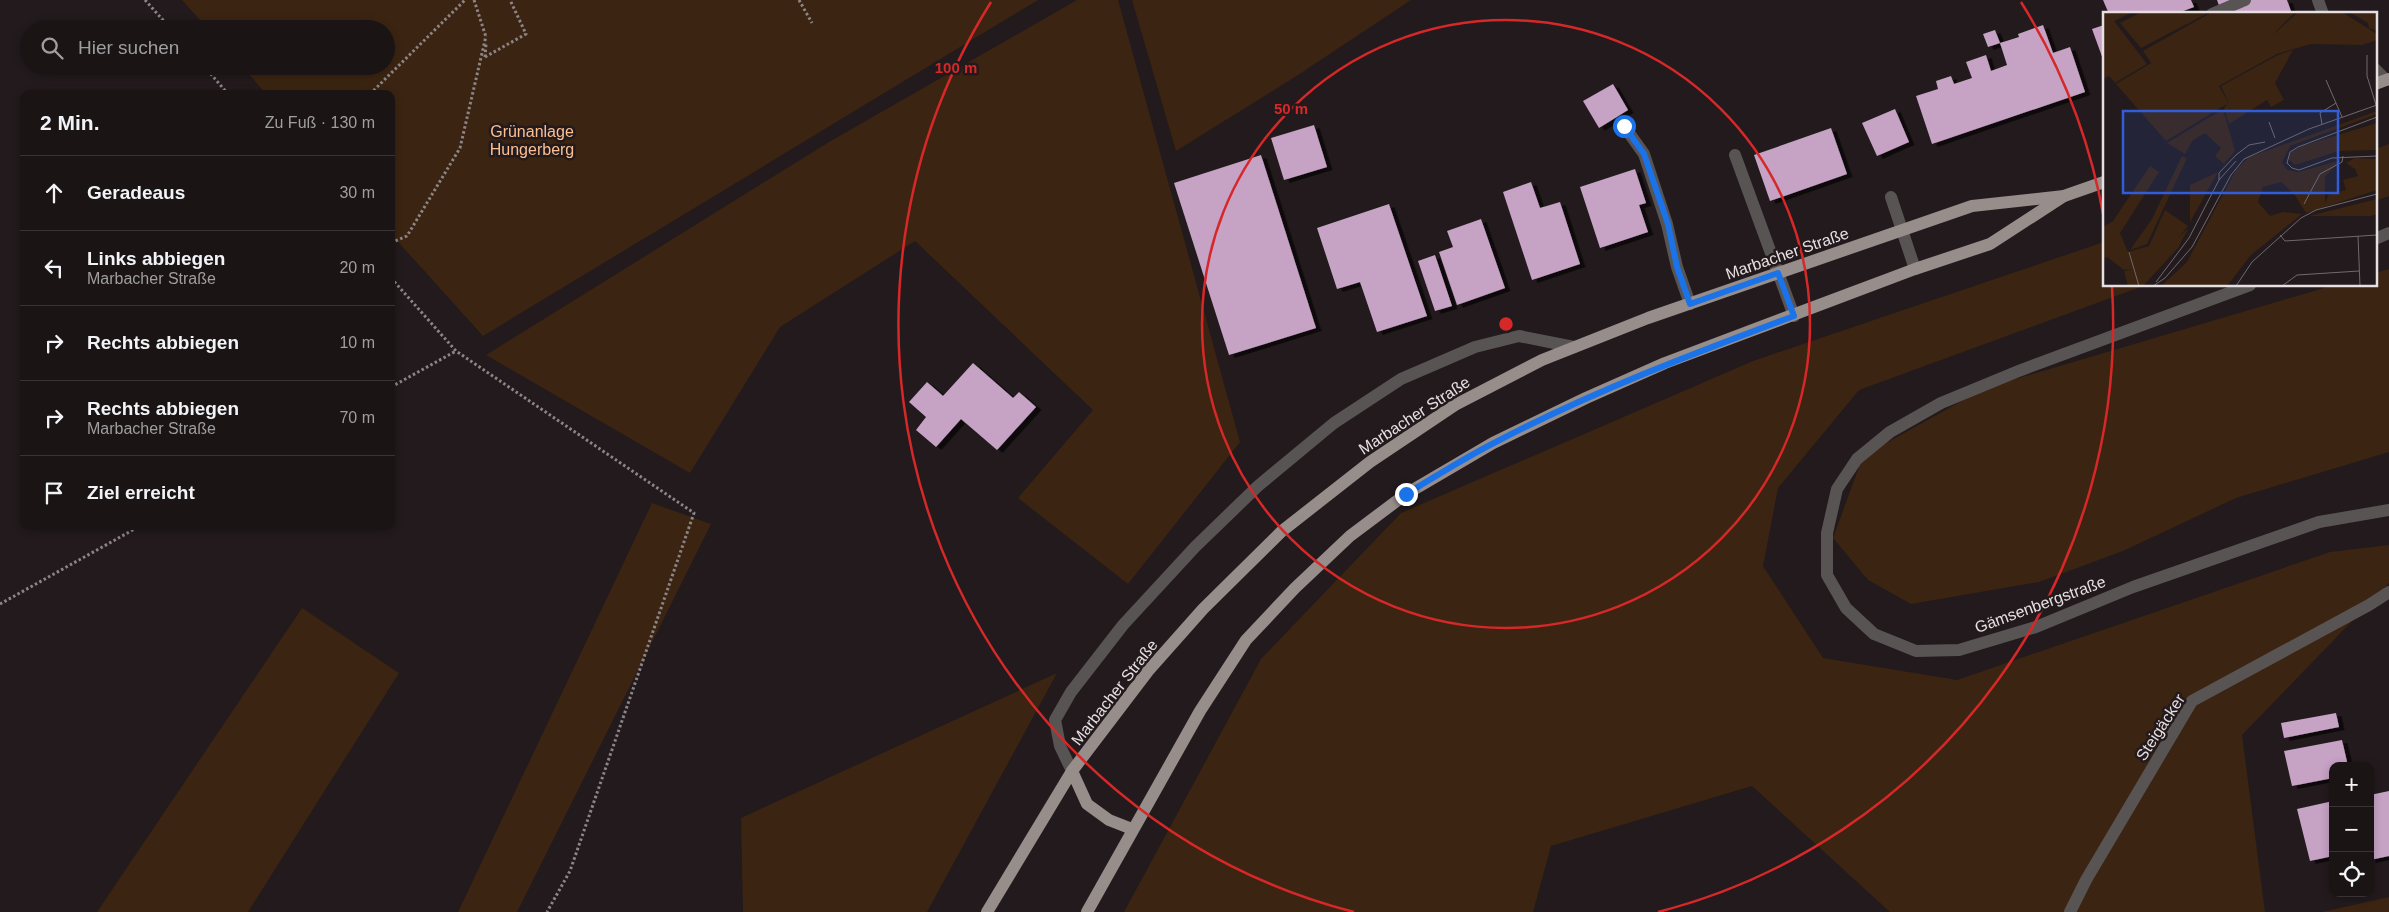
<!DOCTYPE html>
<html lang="de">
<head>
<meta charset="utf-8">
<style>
	body { margin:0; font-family:Helvetica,sans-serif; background:#272122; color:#f1f3f6 }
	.controls { position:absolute; right:15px; bottom:15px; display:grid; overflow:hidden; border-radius:10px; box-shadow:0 2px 8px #0003 }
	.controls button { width:45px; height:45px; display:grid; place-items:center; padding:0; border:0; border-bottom:1px solid #383334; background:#1a1415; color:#f1f3f6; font:25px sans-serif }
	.stop { position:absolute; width:15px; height:15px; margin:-11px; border:4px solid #1a73e8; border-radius:50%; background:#fff }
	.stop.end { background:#1a73e8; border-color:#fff; box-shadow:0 1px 5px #0008 }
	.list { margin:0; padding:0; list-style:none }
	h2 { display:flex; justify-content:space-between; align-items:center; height:65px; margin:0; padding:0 20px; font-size:21px }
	h2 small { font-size:16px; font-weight:400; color:#9f9ea0 }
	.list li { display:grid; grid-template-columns:32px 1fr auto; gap:15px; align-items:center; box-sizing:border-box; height:75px; padding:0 20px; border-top:1px solid #383334 }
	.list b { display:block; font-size:19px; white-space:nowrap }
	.list p { margin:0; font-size:16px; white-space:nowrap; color:#9f9ea0 }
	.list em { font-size:16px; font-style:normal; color:#9f9ea0 }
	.icon { flex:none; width:28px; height:28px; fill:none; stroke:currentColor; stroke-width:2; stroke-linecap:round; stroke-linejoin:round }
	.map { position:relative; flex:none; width:2389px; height:912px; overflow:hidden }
	.search { position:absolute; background:#1a1415; box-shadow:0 2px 8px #0003; left:20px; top:20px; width:375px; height:55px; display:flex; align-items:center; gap:12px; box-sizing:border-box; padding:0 18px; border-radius:28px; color:#9f9ea0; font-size:19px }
	.panel { position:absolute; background:#1a1415; box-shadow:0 2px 8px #0003; left:20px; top:90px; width:375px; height:440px; border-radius:10px }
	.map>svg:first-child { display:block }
	.green { fill:#3b2411 }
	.building { fill:#c6a2c5; filter:url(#shadow) }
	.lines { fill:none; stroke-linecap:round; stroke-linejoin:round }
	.path { stroke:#8c8587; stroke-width:3; stroke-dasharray:2.5 2.5; stroke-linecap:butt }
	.minor { stroke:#595454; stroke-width:12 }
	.major { stroke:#978d8b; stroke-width:12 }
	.route { stroke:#1a73e8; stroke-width:6 }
	.ring { fill:none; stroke:#d62828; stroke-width:2.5 }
	.labels { text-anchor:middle; stroke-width:5; stroke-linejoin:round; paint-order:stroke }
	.park-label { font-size:16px; fill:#fdbf90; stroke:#221a1c }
	.street-label { font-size:16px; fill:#e7e0e2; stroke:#221a1c }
	.inset-road { fill:none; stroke:#71696b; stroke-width:1 }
	.view { fill:#315dd9; fill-opacity:0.15; stroke:#315dd9; stroke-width:2.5 }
	.inset-edge { fill:none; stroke:#e7e0e2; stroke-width:2.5 }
	.centre { fill:#d62828; stroke:#221a1c; stroke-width:2.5 }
	.ring-label { font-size:15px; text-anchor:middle; font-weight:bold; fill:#d62828; stroke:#221a1c; stroke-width:5; stroke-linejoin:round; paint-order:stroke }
</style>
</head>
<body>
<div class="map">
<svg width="2389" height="912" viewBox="0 0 2389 912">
	<defs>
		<filter id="shadow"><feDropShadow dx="5.5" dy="3" stdDeviation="0" flood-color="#0009"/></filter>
	</defs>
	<rect width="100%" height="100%" fill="#221a1c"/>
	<!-- green -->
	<g class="green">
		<path d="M182 0H1038L483 336 391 234V94H266L242 66H386V29H208Z"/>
		<path d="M1077 0H1118L1240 442 1128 584 1018 498 1093 410 915 241 780 327 690 473 486 355 829 142Z"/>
		<path d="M1132 0H1411L1295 77 1176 151Z"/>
		<path d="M2389 144V196L2375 201V149Z"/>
		<path d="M2104 242V285H2146L1859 390 1778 488 1763 566 1823 658 1957 680 2330 552 2389 545V583L2242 735 2265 912H1890L1752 786 1551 846 1533 912H1124L1261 659 1401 513 1753 361Z"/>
		<path d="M2389 269V452L2236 498 2123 551 2039 582 1911 604 1868 580 1833 538 1863 456 1985 388 2334 285H2375V273Z"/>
		<path d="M652 503 711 524 517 912H458Z"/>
		<path d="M302 608 399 673 248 912H97Z"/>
		<path d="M1057 673 927 912H743L741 818Z"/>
		<path d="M2389 897V912H2322Z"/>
	</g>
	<!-- building -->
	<g class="building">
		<path d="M2103 0H2191L2194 7 2175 14H2109Z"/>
		<path d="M2217 0H2287L2292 14H2222Z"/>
		<path d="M2043 25 2053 53 2070 47 2085 92 1932 144 1916 96 1938 89 1936 81 1951 76 1954 84 1972 78 1966 62 1986 55 1991 71 2007 65 2000 43 2019 37 2018 34Z"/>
		<path d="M2104 25V62L2092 29Z"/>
		<path d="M1995 30 2000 43 1988 47 1983 34Z"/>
		<path d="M1613 84 1628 110 1599 128 1583 101Z"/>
		<path d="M1895 109 1909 142 1877 156 1862 123Z"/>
		<path d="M1314 125 1327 167 1284 180 1271 138Z"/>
		<path d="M1831 128 1847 174 1770 201 1754 155Z"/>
		<path d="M1261 155 1316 328 1229 355 1174 183Z"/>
		<path d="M1635 169 1646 203 1639 205 1648 232 1600 248 1580 187Z"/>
		<path d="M1531 182 1540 208 1560 202 1580 264 1532 280 1503 192Z"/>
		<path d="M1389 204 1427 316 1377 332 1360 282 1337 289 1317 228Z"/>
		<path d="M1481 219 1505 288 1457 305 1439 252 1453 247 1447 231Z"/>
		<path d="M1435 255 1452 306 1435 311 1418 261Z"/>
		<path d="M973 363 1013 398 1019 392 1036 407 997 450 961 419 936 447 916 430 926 417 909 402 927 382 943 396Z"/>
		<path d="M2336 713 2339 727 2284 738 2281 723Z"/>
		<path d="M2342 740 2348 766H2333V778L2292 786 2284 751Z"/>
		<path d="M2389 791V856L2370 860V795Z"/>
		<path d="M2333 801V856L2310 861 2297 809Z"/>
	</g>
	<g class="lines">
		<!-- path -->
		<g class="path">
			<path d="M145 0 171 29"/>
			<path d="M474 0 486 37"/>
			<path d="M799 0 812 23"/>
			<path d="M485 57 526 34 510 0"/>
			<path d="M485 57 486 44"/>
			<path d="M204 66 228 94"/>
			<path d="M370 94 465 0"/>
			<path d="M391 243 407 236 460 148 486 36"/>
			<path d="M391 278 456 351 694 513 570 871 547 912"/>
			<path d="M391 387 456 351"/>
			<path d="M0 604 140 526"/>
		</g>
		<!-- minor -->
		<g class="minor">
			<path d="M2318 0 2323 14"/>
			<path d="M2212 14 2245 0"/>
			<path d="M2375 69 2386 80"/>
			<path d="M1624 126 1644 154 1667 224 1677 267 1690 304"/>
			<path d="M1735 155 1794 316"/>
			<path d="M1891 197 1915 269"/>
			<path d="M2375 239 2389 233"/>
			<path d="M2250 285 2021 370 1941 403 1890 432 1857 459 1837 489 1827 533V575L1846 608 1874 634 1916 651 1959 650 2036 627 2133 587 2319 522 2389 510"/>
			<path d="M1072 771 1060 746 1055 720 1071 692 1123 625 1195 547 1258 486 1334 423 1401 379 1475 347 1519 336 1574 347"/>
			<path d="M2070 912 2086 880 2192 701 2369 605 2389 592"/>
		</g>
		<!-- major -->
		<g class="major">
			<path d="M2375 84 2389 79"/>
			<path d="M1072 771 1087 804 1109 820 1132 829"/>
			<path d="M987 912 1072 771 1148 671 1203 609 1282 531 1370 462 1455 405 1542 360 1648 318 1972 206 2064 196"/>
			<path d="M1087 912 1200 711 1246 640 1295 588 1350 536 1406 494 1493 443 1586 398 1665 363 1915 269 1990 244 2064 196 2104 182"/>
		</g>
	</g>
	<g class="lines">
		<!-- route -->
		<path class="route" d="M1406 494C1435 477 1464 458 1494 443 1591 392 1692 354 1794 316L1778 273 1690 304 1677 267 1668 224 1644 154 1624 126"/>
	</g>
	<!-- distance rings -->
	<g class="ring">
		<circle cx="1506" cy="324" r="304"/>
		<path d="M1354 912A607 607 0 0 1 991 2M2021 2A607 607 0 0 1 2104 219M2112 287A607 607 0 0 1 1658 912"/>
	</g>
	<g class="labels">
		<!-- park labels -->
		<g class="park-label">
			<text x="532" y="137">Grünanlage<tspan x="532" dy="18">Hungerberg</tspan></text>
		</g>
		<!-- street labels -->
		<g class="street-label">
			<text transform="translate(1787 253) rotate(-19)" y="6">Marbacher Straße</text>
			<text transform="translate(1414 415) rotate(-33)" y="6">Marbacher Straße</text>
			<text transform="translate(2040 604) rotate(-20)" y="6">Gämsenbergstraße</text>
			<text transform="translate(1114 692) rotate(-52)" y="6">Marbacher Straße</text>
			<text transform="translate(2160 727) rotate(-57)" y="6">Steigäcker</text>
		</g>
	</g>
	<!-- overview -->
	<g transform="translate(2103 12)">
		<rect width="274" height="274" fill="#221a1c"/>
		<path d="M0 0H30L11 9 44 52 12 71 6 64 0 67ZM38 0H107L38 36 17 11ZM109 0H193L180 12 170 23 195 0H239L274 22V28L259 33 208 32 174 42 116 74 126 92 118 74 175 43 190 38 172 71 181 88 168 95 164 88 126 112 121 96 124 92 63 129 13 72 48 51 40 39ZM246 0H273L274 19 266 16 265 11ZM120 97 132 139 121 152 112 144 118 136 102 121 90 128 82 142 64 131ZM274 99V102L187 134 179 150 184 158 196 160 238 148 222 165V191L226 182 243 178 240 168 255 164 252 157 243 151 252 146 274 147V178L203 201 191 182 178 170 160 175 155 190 167 204 180 200 199 202 148 243 124 274H58L84 250 133 158 146 145ZM274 111V138L236 139 192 153 185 147 188 140 199 134ZM79 144 84 146 44 232 27 238 49 207ZM47 154 56 160 17 221 25 240 46 234 62 198 85 214 75 226 86 215 75 236 40 274H25L21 259 30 257 21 258 4 245 0 246V215L10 209ZM115 160 87 210V173ZM274 187V202L268 204H206Z" fill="#3b2411"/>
		<path class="inset-road" d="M264 43V64L273 93M223 68 239 105M274 105 195 135 187 140 184 151 189 156 196 158 229 146 274 144M166 110 172 126M219 112 217 101 233 91M116 168V161L133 143 146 133 162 130M201 192 217 162 239 150 240 144M177 223 182 229 274 223M255 224 257 274M26 240 36 274M53 270 86 226 116 168 133 149M50 274 62 266 89 235 128 163 141 147 206 117 274 93M133 274 149 250 198 206 213 198 274 182M179 274 194 263 256 259"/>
		<path class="view" d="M20 99H235V181H20Z"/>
		<rect width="274" height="274" class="inset-edge"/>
	</g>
	<circle cx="1506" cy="324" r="8" class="centre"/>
	<g class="ring-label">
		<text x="956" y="73">100 m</text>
		<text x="1291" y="114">50 m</text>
	</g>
</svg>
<div class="controls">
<button>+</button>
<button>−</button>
<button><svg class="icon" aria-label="locate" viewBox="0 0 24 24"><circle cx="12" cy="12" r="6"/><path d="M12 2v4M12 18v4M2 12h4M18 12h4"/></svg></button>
</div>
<div class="stop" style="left:1624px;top:126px"></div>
<div class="stop end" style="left:1406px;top:494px"></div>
<div class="search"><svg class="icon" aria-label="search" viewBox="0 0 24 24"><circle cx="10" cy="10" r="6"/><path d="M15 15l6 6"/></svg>Hier suchen</div>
<section class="panel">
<h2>2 Min.<small>Zu Fuß · 130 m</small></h2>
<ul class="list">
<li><svg class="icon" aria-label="ahead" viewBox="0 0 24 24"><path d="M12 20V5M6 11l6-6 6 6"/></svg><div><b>Geradeaus</b></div><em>30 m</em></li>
<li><svg class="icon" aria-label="left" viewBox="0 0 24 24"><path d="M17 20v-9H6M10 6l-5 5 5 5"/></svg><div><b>Links abbiegen</b><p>Marbacher Straße</p></div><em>20 m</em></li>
<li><svg class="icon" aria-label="right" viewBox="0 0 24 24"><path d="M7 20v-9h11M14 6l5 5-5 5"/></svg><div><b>Rechts abbiegen</b></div><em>10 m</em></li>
<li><svg class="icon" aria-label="right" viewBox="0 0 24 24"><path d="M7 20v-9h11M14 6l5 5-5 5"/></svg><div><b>Rechts abbiegen</b><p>Marbacher Straße</p></div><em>70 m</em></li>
<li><svg class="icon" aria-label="arrive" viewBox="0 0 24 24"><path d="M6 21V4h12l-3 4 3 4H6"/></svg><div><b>Ziel erreicht</b></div></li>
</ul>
</section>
</div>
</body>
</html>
